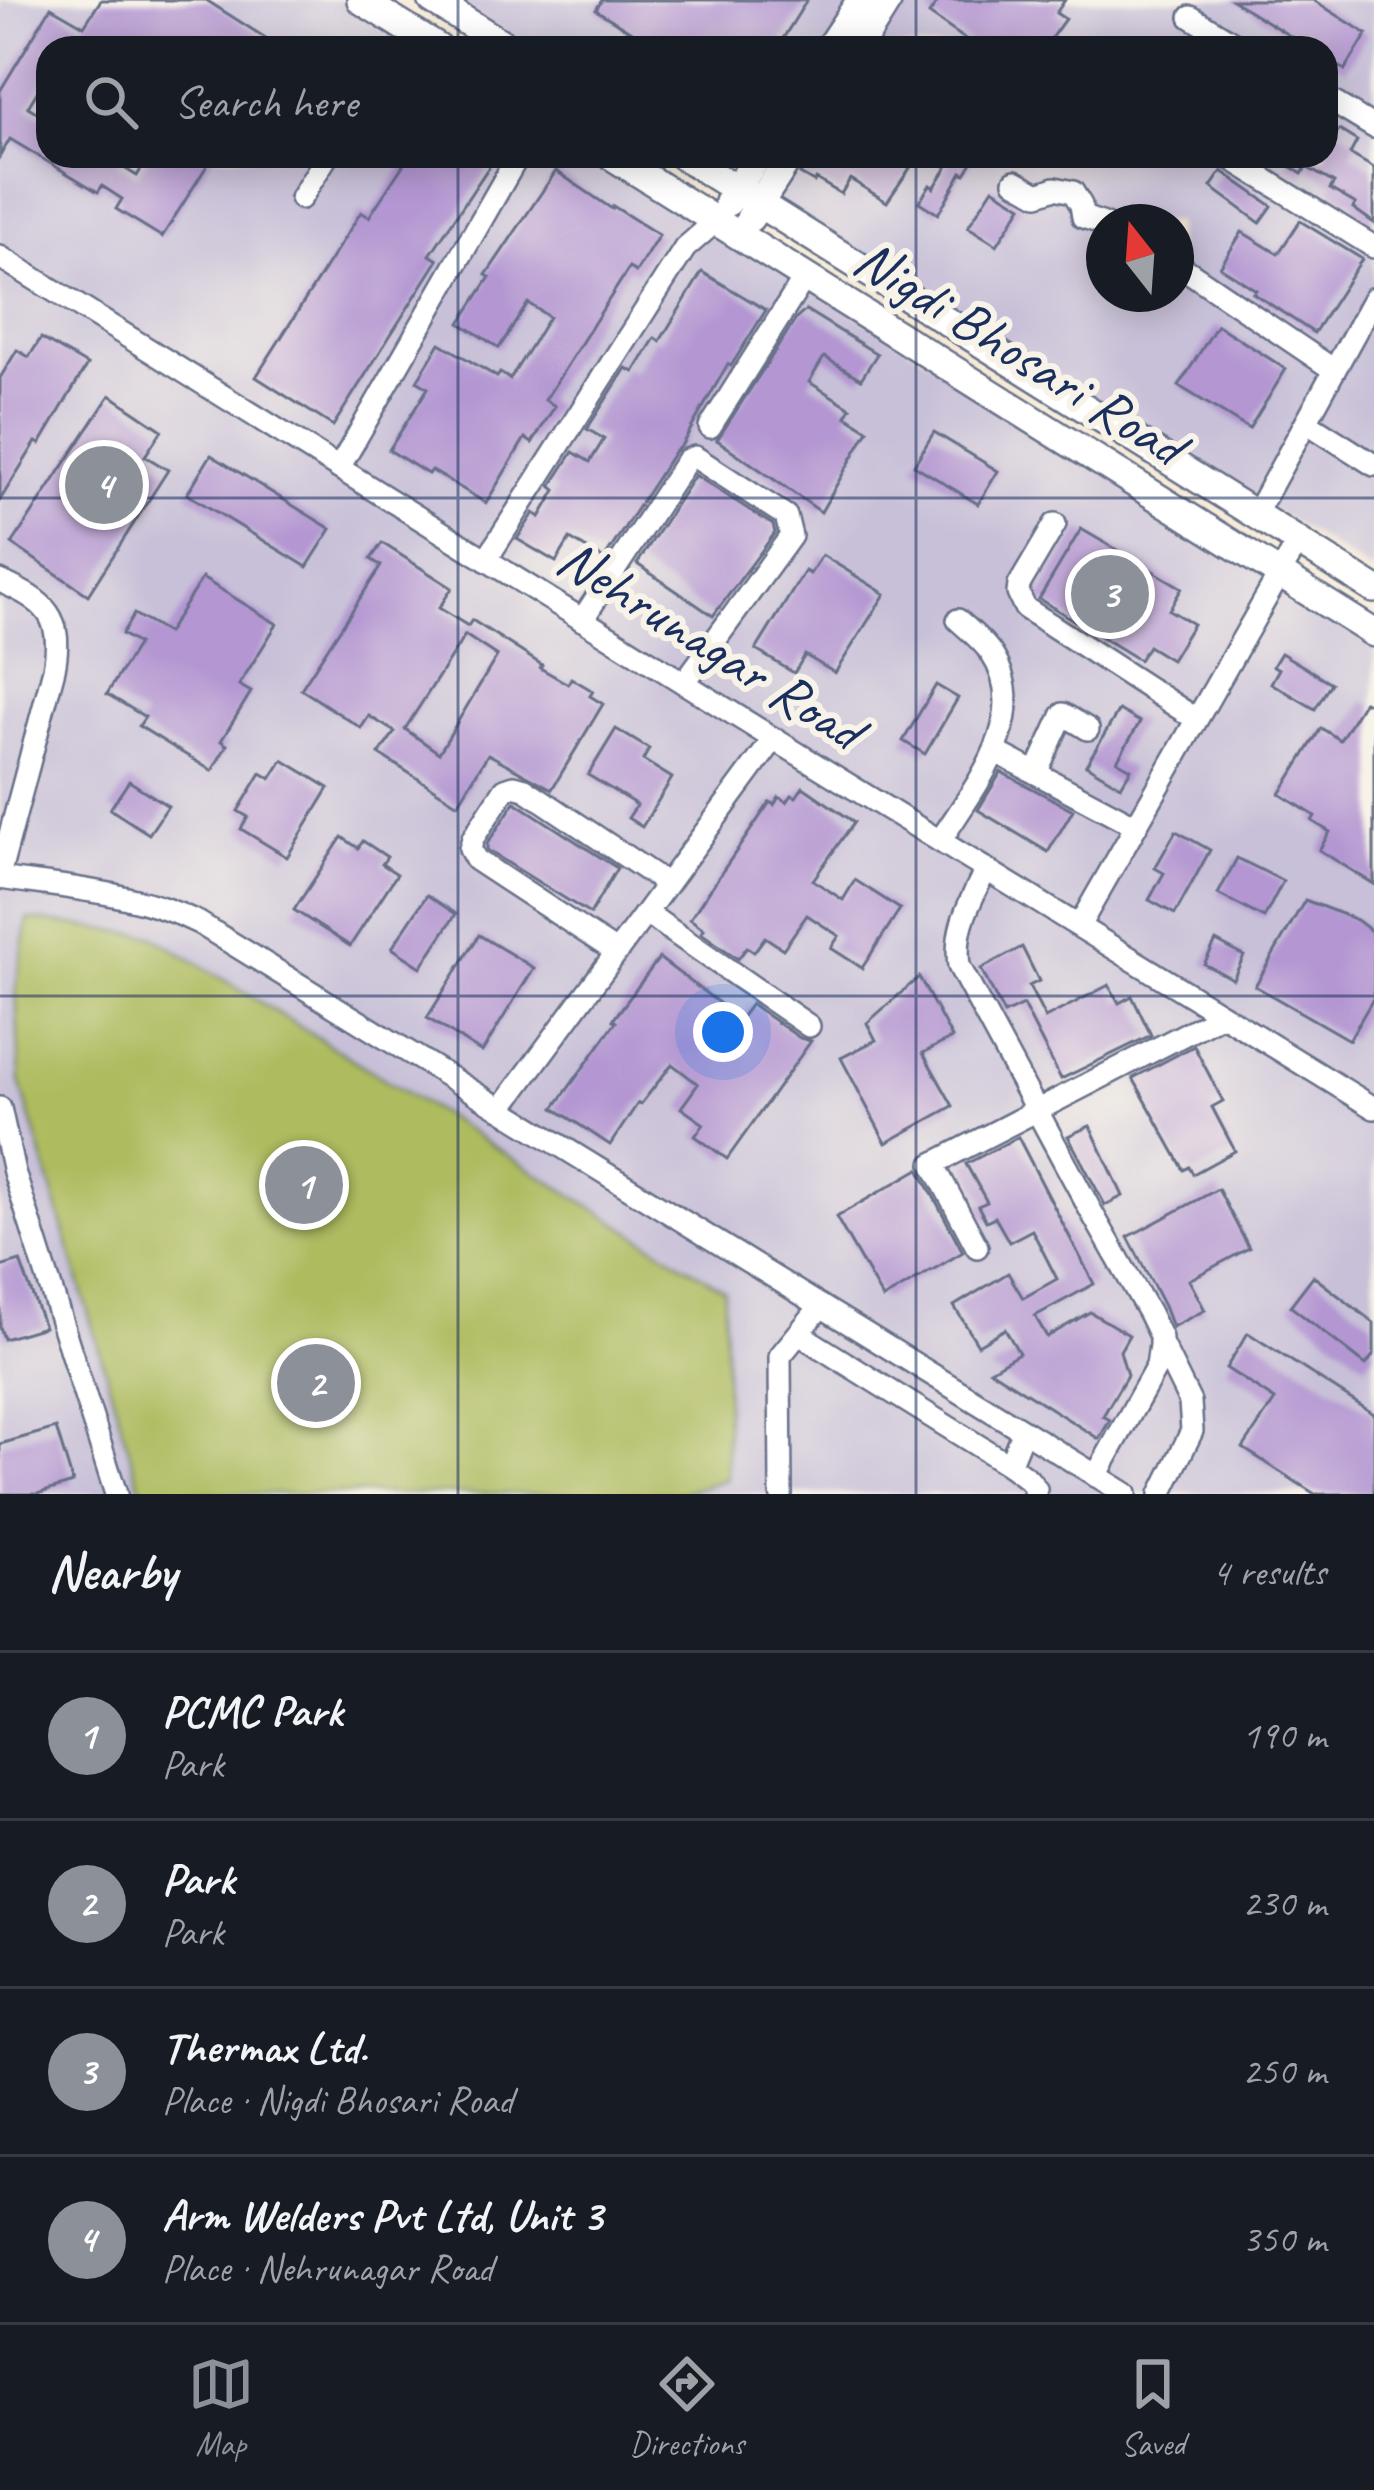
<!DOCTYPE html>
<html lang="en">
<head>
<meta charset="utf-8">
<style>
	body { margin:0; font-family:Caveat,sans-serif; background:#242831; color:#f1f3f6 }
	.compass { position:absolute; left:1086px; top:204px; width:108px; height:108px; border-radius:50%; background:#171b24; box-shadow:0 6px 30px #0003; rotate:343deg }
	.you { position:absolute; left:723px; top:1032px; width:42px; height:42px; margin:-30px; border:9px solid #fff; border-radius:50%; background:#1a73e8; box-shadow:0 0 0 18px #1a73e833 }
	.badge { display:grid; place-items:center; width:78px; height:78px; border-radius:50%; background:#8c9099; color:#fff; font-size:39px; font-weight:700 }
	.pin { position:absolute; translate:-50% -50%; border:6px solid #fff; box-shadow:0 3px 12px #0006 }
	.list { margin:0; padding:0; list-style:none }
	h2 { display:flex; justify-content:space-between; align-items:center; height:156px; margin:0; padding:0 48px; font-size:51px }
	h2 small { font-size:39px; font-weight:400; color:#9ea1a6 }
	.list li { display:grid; grid-template-columns:78px 1fr auto; gap:36px; align-items:center; box-sizing:border-box; height:168px; padding:0 48px; border-top:3px solid #363941 }
	.list b { display:block; font-size:45px; white-space:nowrap }
	.list p { margin:0; font-size:39px; white-space:nowrap; color:#9ea1a6 }
	.list em { font-size:39px; font-style:normal; color:#9ea1a6 }
	.icon { flex:none; width:66px; height:66px; fill:none; stroke:currentColor; stroke-width:2; stroke-linecap:round; stroke-linejoin:round }
	.map { position:relative; flex:none; width:1374px; height:1494px; overflow:hidden }
	.search { position:absolute; background:#171b24; box-shadow:0 6px 30px #0003; left:36px; right:36px; top:36px; height:132px; display:flex; align-items:center; gap:30px; box-sizing:border-box; padding:0 42px; border-radius:36px; color:#9ea1a6; font-size:45px }
	.sheet { height:828px; background:#171b24 }
	nav { display:flex; justify-content:space-around; align-items:center; box-sizing:border-box; height:168px; border-top:3px solid #363941; background:#171b24; font-size:33px; color:#9ea1a6 }
	nav a { display:grid; justify-items:center; gap:6px }
	nav .on { color:#8c9099 }
	.map>svg:first-child { display:block }
	.industrial { fill:#c8c0d8; fill-rule:evenodd }
	.green { fill:#aebb5e; stroke:#64755e; stroke-width:3 }
	.building { fill:#b396d2; fill-rule:evenodd }
	.lines { fill:none; stroke-linecap:round; stroke-linejoin:round }
	.minor-casing { stroke:#677088; stroke-width:26 }
	.major-casing { stroke:#677088; stroke-width:32 }
	.minor { stroke:#fff; stroke-width:21 }
	.major { stroke:#fff; stroke-width:27 }
	.grid { fill:none; stroke:#1b2f5e; stroke-width:3; stroke-opacity:0.55 }
	.labels { text-anchor:middle; stroke-width:12; stroke-linejoin:round; paint-order:stroke }
	.street-label { font-size:57px; fill:#1b2f5e; stroke:#f7f3e8 }
</style>
</head>
<body>
<div class="map">
<svg width="1374" height="1494" viewBox="0 0 1374 1494">
	<rect width="100%" height="100%" fill="#f7f3e8"/>
	<filter id="ink" filterUnits="userSpaceOnUse"><feTurbulence type="fractalNoise" baseFrequency=".00833" numOctaves="2"/><feDisplacementMap in="SourceGraphic" scale="24" xChannelSelector="R" yChannelSelector="G"/><feConvolveMatrix kernelMatrix="1 2 1 2 8 2 1 2 1" color-interpolation-filters="sRGB"/></filter>
	<filter id="wash" filterUnits="userSpaceOnUse"><feTurbulence type="fractalNoise" baseFrequency=".004" numOctaves="4" result="noise"/><feDisplacementMap in="SourceGraphic" scale="48" xChannelSelector="R" yChannelSelector="G"/><feGaussianBlur stdDeviation="2.7" result="paint"/><feColorMatrix in="noise" values="0 0 0 0 0 0 0 0 0 0 0 0 0 0 0 0 0 1.4 0 .05"/><feComposite in="paint" operator="in"/></filter>
	<g filter="url(#wash)">
		<rect width="100%" height="100%" fill="#f5e8d5"/>
		<!-- industrial -->
		<g class="industrial">
			<path d="M0 0H352L429 48H48V156H602L1374 638V1494H0Z"/>
			<path d="M450 0H1374V573L701 156H1326V48H527ZM1104 222H1176V294H1104Z"/>
		</g>
		<!-- green -->
		<path class="green" d="M28 919 153 936 724 1289 727 1479 678 1494H142L20 1082 16 987Z"/>
		<g id="blocks">
			<!-- building -->
			<g class="building">
				<path d="M101 0H206L267 39 261 48H48V74L28 107 48 119V156H120L116 163 137 176 149 156H213L162 237 116 209 122 199 102 186 98 192 10 139 0 156V91L51 7 84 26Z"/>
				<path d="M602 0H807L777 48H657L596 10Z"/>
				<path d="M939 0H1065L1056 13 1065 19 1044 48H978L929 14Z"/>
				<path d="M1232 0H1313L1367 34 1345 70 1326 58V48H1309Z"/>
				<path d="M1339 130 1357 141 1350 154 1374 168V223L1353 208 1356 204 1330 189 1334 183 1306 167 1302 174 1286 164 1290 157 1288 156H1326V151Z"/>
				<path d="M409 156H496L430 255 438 260 333 426 256 377 361 212 369 217Z"/>
				<path d="M808 156H851L870 168 878 156H911L906 165 910 168 887 202 850 179 841 194 816 179 814 182 800 174Z"/>
				<path d="M935 156H976L965 174 962 172 938 214 919 202 930 185 934 188 949 164Z"/>
				<path d="M556 171 612 209 613 206 659 235 636 272 629 268 545 400 555 406 532 443 525 438 486 503 431 470 428 474 389 450 428 388 417 381 440 343 497 377 500 373 510 379 549 317 528 303 499 348 460 323 490 277 486 275Z"/>
				<path d="M1222 171 1272 206 1260 223 1211 187Z"/>
				<path d="M993 188 1022 206 997 245 968 227Z"/>
				<path d="M1300 221 1362 259 1314 333 1253 293 1256 290 1220 267 1242 232 1278 254Z"/>
				<path d="M702 272 766 310 731 366 728 364 681 446 674 452 604 559 570 539 556 562 517 539 534 513 540 517 556 490 551 486 573 452 590 462 604 439 587 429 626 368 634 372 655 338 660 341Z"/>
				<path d="M806 310 877 354 861 379 824 357 809 382 851 408 846 416 868 430 821 512 717 440 796 319Z"/>
				<path d="M1217 325 1286 369 1249 429 1179 386Z"/>
				<path d="M41 338 87 365 40 444 36 442 0 500V378L17 350 29 357Z"/>
				<path d="M110 395 162 430 145 456 168 470 88 595 12 544Z"/>
				<path d="M934 432 998 471 978 504 914 465Z"/>
				<path d="M211 455 331 529 307 567 187 494Z"/>
				<path d="M695 475 773 525 775 533 713 616 637 564Z"/>
				<path d="M1081 529 1182 588 1169 610 1193 624 1171 660 1148 646 1139 660 1039 599Z"/>
				<path d="M382 543 452 588 439 608 468 626 472 620 542 665 540 668 568 684 571 678 593 691 590 696 603 704 552 789 488 754 458 804 379 754 395 732 369 716 361 728 301 689 381 566 371 559ZM465 635 497 656 439 753 405 729Z"/>
				<path d="M822 555 885 594 835 673 805 655 794 673 756 650 805 571 810 574Z"/>
				<path d="M202 578 277 624 239 685 251 692 221 741 227 745 212 771 139 726 145 717 107 694 138 644 122 634 134 614 167 633Z"/>
				<path d="M1281 653 1331 683 1315 709 1271 683 1279 669 1273 666Z"/>
				<path d="M936 685 958 698 925 754 903 741Z"/>
				<path d="M1364 701 1374 707V884L1319 850 1330 832 1312 821 1315 816 1280 794 1321 728 1340 740Z"/>
				<path d="M1119 710 1140 722 1117 761 1131 769 1121 786 1086 765Z"/>
				<path d="M616 729 649 749 643 760 672 778 642 827 628 818 637 805 588 775Z"/>
				<path d="M283 760 329 788 287 857 241 829 248 817 238 811 261 773 271 779Z"/>
				<path d="M1001 772 1073 810 1048 852 978 810Z"/>
				<path d="M129 781 168 806 149 834 110 809Z"/>
				<path d="M803 787 854 822 813 880 843 900 855 880 900 909 862 968 831 948 839 936 807 915 783 949 765 937 754 952 747 947 738 959 701 933 704 929 690 919 770 802 774 805 779 797 787 802 792 795 796 797Z"/>
				<path d="M515 802 617 868 590 914 487 850V844Z"/>
				<path d="M1176 831 1210 850 1175 914 1149 900 1164 873 1155 868Z"/>
				<path d="M342 837 358 848 363 841 387 857 382 864 397 874 350 946 294 910Z"/>
				<path d="M1237 858 1283 881 1264 918 1218 894Z"/>
				<path d="M427 895 456 914 421 967 392 948Z"/>
				<path d="M1305 900 1357 920 1374 933V997L1349 1040 1255 986Z"/>
				<path d="M479 935 534 968 482 1052 427 1018Z"/>
				<path d="M1216 941 1244 956 1233 979 1204 964Z"/>
				<path d="M1022 947 1039 981 1029 986 1045 1018 1109 985 1119 1003 1132 996 1151 1035 1061 1079 1023 1005 1004 1014 981 969Z"/>
				<path d="M659 958 740 1019 751 1004 800 1038 811 1041 727 1159 695 1136 704 1124 681 1108 698 1084 672 1064 641 1104 638 1103 610 1145 554 1108 616 1022 613 1020Z"/>
				<path d="M919 977 952 1038 923 1053 953 1106 886 1143 841 1058 876 1040 867 1023Z"/>
				<path d="M1194 1046 1223 1101 1212 1107 1235 1151 1193 1174 1189 1167 1184 1170 1133 1078Z"/>
				<path d="M1090 1126 1123 1196 1105 1205 1068 1136Z"/>
				<path d="M1018 1137 1094 1284 1035 1316 1047 1337 1090 1312 1129 1335 1120 1351 1127 1375 1103 1416 1110 1420 1099 1439 990 1370 1019 1353 1005 1329 978 1345 954 1306 1008 1273 1023 1298 1057 1279 1032 1230 1009 1242 995 1217 986 1221 978 1206 987 1202 966 1164Z"/>
				<path d="M919 1169 963 1252 883 1299 836 1217Z"/>
				<path d="M1218 1189 1249 1248 1189 1280 1205 1310 1172 1327 1164 1306 1128 1237Z"/>
				<path d="M20 1261 44 1327 4 1339 0 1327V1267Z"/>
				<path d="M1313 1276 1374 1323V1354L1366 1365 1290 1306Z"/>
				<path d="M1248 1333 1374 1414V1494H1315L1243 1448 1275 1400 1226 1368Z"/>
				<path d="M56 1428 73 1483 37 1494H0V1444Z"/>
			</g>
		</g>
	</g>
	<g filter="url(#ink)">
		<use href="#blocks" fill-opacity="0" stroke="#677088" stroke-width="3"/>
		<g class="lines">
			<defs>
				<g id="minor">
					<path d="M1191 17 1242 48"/>
					<path d="M1326 98 1374 127"/>
					<path d="M1227 156 1374 247"/>
					<path d="M1015 181 1038 194 1055 188 1073 192 1081 205 1083 217 1104 224"/>
					<path d="M301 198 327 156"/>
					<path d="M0 257 774 739 1374 1108"/>
					<path d="M1176 263 1334 370"/>
					<path d="M1306 422 1374 465"/>
					<path d="M710 427 805 277"/>
					<path d="M339 468 518 156"/>
					<path d="M1255 515 1374 298"/>
					<path d="M1055 524 1019 585 1018 593 1025 608 1196 719"/>
					<path d="M486 560 685 248 716 221"/>
					<path d="M0 581C46 602 64 616 54 669L0 872"/>
					<path d="M582 620 687 460 695 457 786 516 791 536 684 683"/>
					<path d="M996 752 1136 826"/>
					<path d="M1036 773 1063 714 1088 729"/>
					<path d="M940 841C975 786 1034 717 991 653 983 641 969 630 958 620"/>
					<path d="M986 869C970 903 954 927 959 966L1092 1213 1149 1313 1161 1338 1157 1366 1096 1476"/>
					<path d="M0 878C68 888 137 892 199 923L1126 1494"/>
					<path d="M646 913 809 1026"/>
					<path d="M1079 926 1298 542"/>
					<path d="M616 952 476 860 470 849 473 838 505 789 514 786 525 789 667 884"/>
					<path d="M0 1108 14 1172 116 1494"/>
					<path d="M501 1109 774 739"/>
					<path d="M977 1247 933 1164 1222 1015"/>
					<path d="M799 1334 1009 1465"/>
					<path d="M1160 1341 1190 1402 1192 1431 1161 1494"/>
					<path d="M1023 1431 1009 1465 1028 1479 1036 1489 1034 1494"/>
					<path d="M781 1494 780 1356 821 1306"/>
				</g>
				<g id="major">
					<path d="M361 0 438 48"/>
					<path d="M432 0 509 48"/>
					<path d="M829 48 861 0"/>
					<path d="M858 48 888 0"/>
					<path d="M612 156 1374 633"/>
					<path d="M683 156 1374 589"/>
					<path d="M728 202 758 156"/>
					<path d="M750 218 790 156"/>
				</g>
			</defs>
			<!-- minor casing -->
			<use href="#minor" class="minor-casing"/>
			<!-- major casing -->
			<use href="#major" class="major-casing"/>
			<!-- minor -->
			<use href="#minor" class="minor"/>
			<!-- major -->
			<use href="#major" class="major"/>
		</g>
	</g>
	<!-- grid -->
	<path class="grid" d="M458 0V48M916 0V48M458 156V1494M916 156V1494M0 498H1374M0 996H1374"/>
	<g class="labels">
		<!-- street labels -->
		<g class="street-label">
			<text transform="translate(1020 351) rotate(32)" y="20">Nigdi Bhosari Road</text>
			<text transform="translate(711 643) rotate(32)" y="20">Nehrunagar Road</text>
		</g>
	</g>
</svg>
<svg class="compass" viewBox="-18 -18 36 36"><path d="M0-13l5 13h-10z" fill="#e53935"/><path d="M0 13l5-13h-10z" fill="#9ea1a6"/></svg>
<div class="you"></div>
<div class="pin badge" style="left:304px;top:1185px">1</div>
<div class="pin badge" style="left:316px;top:1383px">2</div>
<div class="pin badge" style="left:1110px;top:594px">3</div>
<div class="pin badge" style="left:104px;top:485px">4</div>
<div class="search"><svg class="icon" aria-label="search" viewBox="0 0 24 24"><circle cx="10" cy="10" r="6"/><path d="M15 15l6 6"/></svg>Search here</div>
</div>
<section class="sheet">
<h2>Nearby<small>4 results</small></h2>
<ul class="list">
<li><span class="badge">1</span><div><b>PCMC Park</b><p>Park</p></div><em>190 m</em></li>
<li><span class="badge">2</span><div><b>Park</b><p>Park</p></div><em>230 m</em></li>
<li><span class="badge">3</span><div><b>Thermax Ltd.</b><p>Place · Nigdi Bhosari Road</p></div><em>250 m</em></li>
<li><span class="badge">4</span><div><b>Arm Welders Pvt Ltd, Unit 3</b><p>Place · Nehrunagar Road</p></div><em>350 m</em></li>
</ul>
</section>
<nav>
<a class="on"><svg class="icon" aria-label="map" viewBox="0 0 24 24"><path d="M3 6l6-2 6 2 6-2v14l-6 2-6-2-6 2zM9 4v14M15 6v14"/></svg>Map</a>
<a><svg class="icon" aria-label="directions" viewBox="0 0 24 24"><path d="M12 3l9 9-9 9-9-9zM9 14v-3h6M13 9l2 2-2 2"/></svg>Directions</a>
<a><svg class="icon" aria-label="saved" viewBox="0 0 24 24"><path d="M7 4h10v16l-5-4-5 4z"/></svg>Saved</a>
</nav>
</body>
</html>
